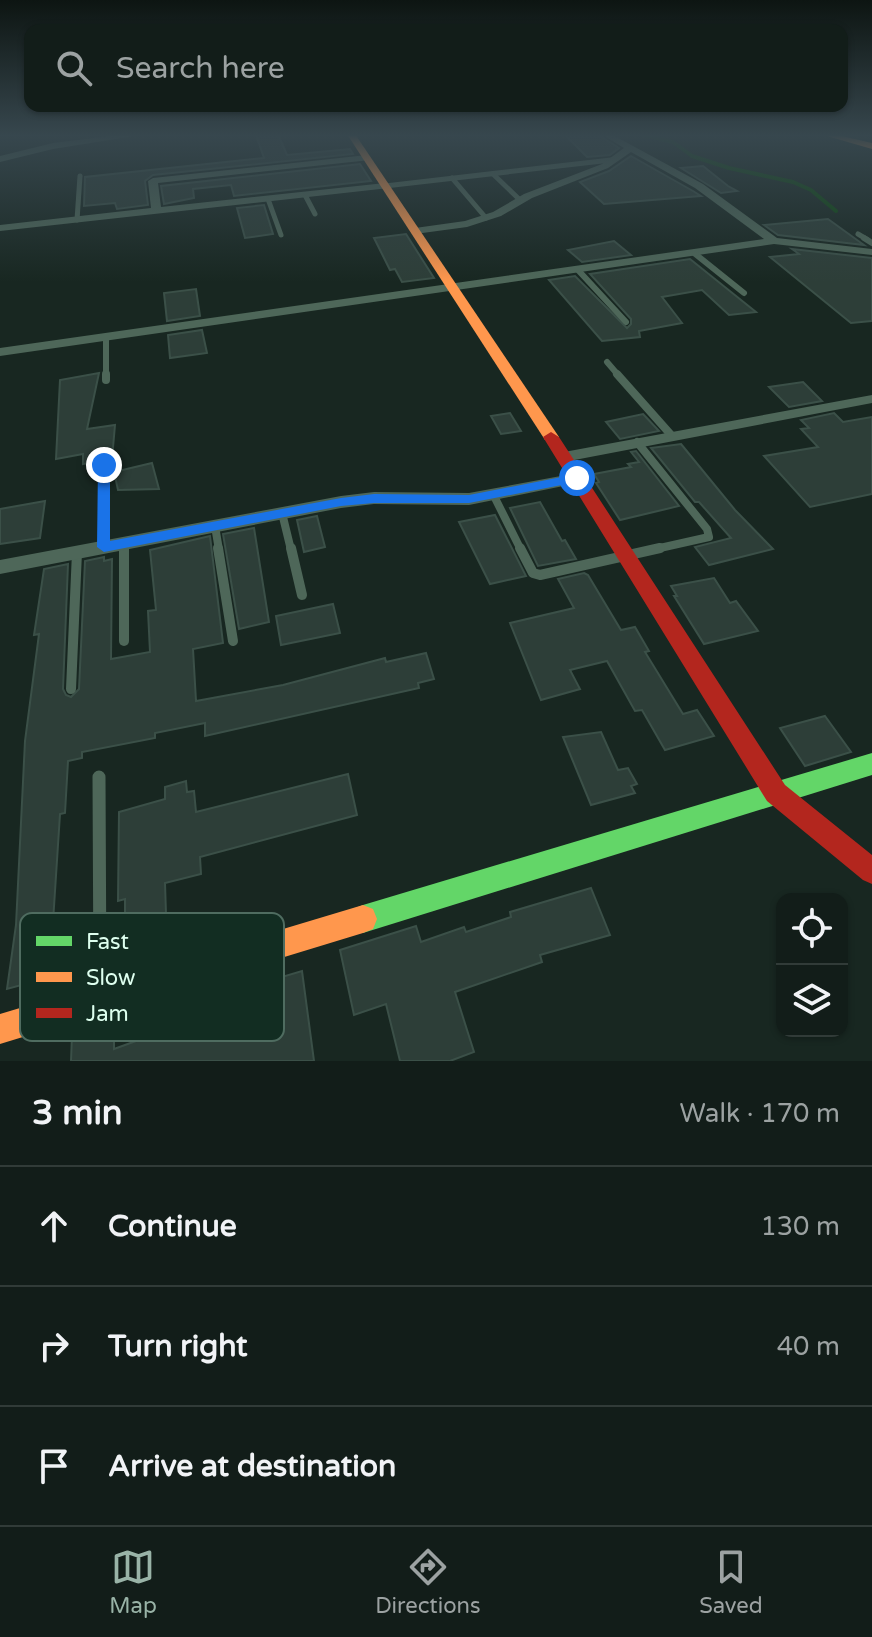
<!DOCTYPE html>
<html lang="en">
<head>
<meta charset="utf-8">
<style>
	body { margin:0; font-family:"Varela Round",sans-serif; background:#1f2a26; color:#f1f3f6 }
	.controls { position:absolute; right:24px; bottom:24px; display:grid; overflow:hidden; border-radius:16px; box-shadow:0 2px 6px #0004 }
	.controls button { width:72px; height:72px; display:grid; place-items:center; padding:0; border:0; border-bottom:2px solid #313b38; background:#121d19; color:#f1f3f6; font:40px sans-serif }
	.stop { position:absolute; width:24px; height:24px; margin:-18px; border:6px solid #1a73e8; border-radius:50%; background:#fff }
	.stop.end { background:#1a73e8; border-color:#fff; box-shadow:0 2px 8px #0008 }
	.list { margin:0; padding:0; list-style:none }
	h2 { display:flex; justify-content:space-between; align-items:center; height:104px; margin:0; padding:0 32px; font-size:34px }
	h2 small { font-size:26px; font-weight:400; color:#9ca2a2 }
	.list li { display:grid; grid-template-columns:52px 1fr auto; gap:24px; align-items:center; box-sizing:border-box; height:120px; padding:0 32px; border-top:2px solid #313b38 }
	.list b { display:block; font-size:30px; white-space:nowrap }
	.list em { font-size:26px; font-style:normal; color:#9ca2a2 }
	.icon { flex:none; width:44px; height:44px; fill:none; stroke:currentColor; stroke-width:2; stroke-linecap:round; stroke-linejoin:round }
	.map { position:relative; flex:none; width:872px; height:1061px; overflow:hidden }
	.search { position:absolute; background:#121d19; box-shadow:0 2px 6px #0004; left:24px; right:24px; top:24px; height:88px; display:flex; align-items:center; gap:20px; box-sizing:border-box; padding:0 28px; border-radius:16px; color:#9ca2a2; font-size:30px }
	.sheet { height:464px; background:#121d19 }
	nav { display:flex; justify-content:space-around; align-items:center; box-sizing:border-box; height:112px; border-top:2px solid #313b38; background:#121d19; font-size:22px; color:#9ca2a2 }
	nav a { display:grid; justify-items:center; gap:4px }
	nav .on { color:#99b3a7 }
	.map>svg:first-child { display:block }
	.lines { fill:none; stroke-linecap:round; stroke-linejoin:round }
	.stream { stroke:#0d4910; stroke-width:4 }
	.building { fill:#2d3e38; stroke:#3b5048; stroke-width:2 }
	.lane-far4 { stroke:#4e6759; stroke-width:5 }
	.lane-far3 { stroke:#4e6759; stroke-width:6 }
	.lane-far2 { stroke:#4e6759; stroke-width:8 }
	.lane-far1 { stroke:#4e6759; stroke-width:10 }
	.lane { stroke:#4e6759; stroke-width:13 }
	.street { fill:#4e6759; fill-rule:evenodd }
	.fast { fill:#63d668; fill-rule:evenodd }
	.slow { fill:#ff974d; fill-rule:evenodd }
	.jam { fill:#b3261e; fill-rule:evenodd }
	.route { fill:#1a73e8 }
	.key { fill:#122d22; stroke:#4f6c60; stroke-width:2 }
	.key-label { font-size:22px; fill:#deffef }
</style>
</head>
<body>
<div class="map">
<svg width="872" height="1061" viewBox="0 0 872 1061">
	<rect width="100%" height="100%" fill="#182721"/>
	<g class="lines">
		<!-- stream -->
		<path class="stream" d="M641 134 673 142 692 156 729 168 793 182 811 190 836 211"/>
	</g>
	<!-- building -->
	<g class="building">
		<path d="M278 134 287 155 350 149 353 154 153 175 145 181 148 205 117 209 115 203 84 206 85 177 264 158 256 135Z"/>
		<path d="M564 134H597L619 148 610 155 587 157Z"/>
		<path d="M631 156 693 191 701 196 604 204 580 182 609 171Z"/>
		<path d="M360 164 371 181 234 196 231 185 193 189 194 198 164 204 161 186Z"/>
		<path d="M703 166 728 186 737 191 721 193 681 168Z"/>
		<path d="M264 205 273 234 245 238 237 208Z"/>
		<path d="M828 219 864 245 778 235 764 225Z"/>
		<path d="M406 234 434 278 402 282 395 269 390 270 374 238Z"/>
		<path d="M614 241 631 255 582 262 568 250Z"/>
		<path d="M792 249 872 258V321L851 323 770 257 799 254Z"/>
		<path d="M690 259 756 312 729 315 702 290 662 297 682 323 639 331 640 337 602 341 549 280 575 276 627 328 631 324V319L590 274Z"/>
		<path d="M196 289 200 316 167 321 164 293Z"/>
		<path d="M202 330 207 353 170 358 168 335Z"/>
		<path d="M99 373 87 429 115 425 112 459 83 464V454L56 459 60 380Z"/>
		<path d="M803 382 822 401 789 407 769 387Z"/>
		<path d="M510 413 521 431 501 434 491 416Z"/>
		<path d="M834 413 843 422 872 417V494L810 507 764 456 818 447 801 429 809 428 801 420Z"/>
		<path d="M643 414 659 431 620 439 606 422Z"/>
		<path d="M681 444 735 510 773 549 709 565 695 547 731 538 699 502H695L651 448Z"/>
		<path d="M636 451 679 506 620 520 596 483 599 482 594 474 631 467 628 464 639 462 631 452Z"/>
		<path d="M152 463 159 489 118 490 114 472Z"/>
		<path d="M45 501 40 538 0 544V509Z"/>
		<path d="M540 502 562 541 565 540 576 559 538 566 510 508Z"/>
		<path d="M495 515 526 576 490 584 459 522Z"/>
		<path d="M317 516 325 547 304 552 297 520Z"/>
		<path d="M254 528 269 622 239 629 223 534Z"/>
		<path d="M210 536 223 643 193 649 196 701 283 685 385 658 386 662 426 653 434 679 418 683 419 688 205 736V723L155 733V738L82 752V758L68 761 65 813 60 814 50 968 30 974 29 983 7 989 16 925 25 741 39 634 34 635 44 569 68 564 63 689 66 695 71 697 79 689 85 561 104 557V561L112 559 111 659 150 652 148 611 156 610 150 550Z"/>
		<path d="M584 573 588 575 621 630 635 627 649 651 645 652 683 714 697 710 714 736 665 750 642 710 635 711 607 661 570 670 580 689 541 700 510 623 574 608 558 579Z"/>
		<path d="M714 578 730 603 736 601 758 631 704 644 674 596H677L671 586Z"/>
		<path d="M333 604 340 633 281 645 276 616Z"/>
		<path d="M825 716 851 752 805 766 780 728Z"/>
		<path d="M601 732 618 770 628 768 637 784 631 786 635 793 591 805 563 737Z"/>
		<path d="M348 774 357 815 200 857 201 874 165 883 167 945 125 957V899L118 901 119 812 165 799V787L186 781 187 792 194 791 196 812Z"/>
		<path d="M591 888 610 935 540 955 542 962 455 992 474 1052 450 1061H400L386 1004 354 1015 340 950 416 926 421 942 464 927 466 932 511 917 510 912Z"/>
		<path d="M302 971 314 1061H71L72 1035 114 1022V1049L177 1026 176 999 207 989 208 999Z"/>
	</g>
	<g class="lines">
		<!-- lane-far4 -->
		<g class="lane-far4">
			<path d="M493 174 520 200"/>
			<path d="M452 178 486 218"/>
			<path d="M385 186 611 160"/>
			<path d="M305 195 315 214"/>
			<path d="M268 199 281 235"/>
			<path d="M77 220 80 176"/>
			<path d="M858 234 868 240"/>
		</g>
		<!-- lane-far3 -->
		<g class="lane-far3">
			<path d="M864 238 872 243"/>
			<path d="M694 253 744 293"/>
			<path d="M578 270 626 322"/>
			<path d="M106 338V376"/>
			<path d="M607 362 619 376"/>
		</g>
		<!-- lane-far2 -->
		<g class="lane-far2">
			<path d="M106 374V380"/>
			<path d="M617 374 672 436"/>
			<path d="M637 442 707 529 709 537 651 550"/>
			<path d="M104 465V547"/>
			<path d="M493 494 521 550"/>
			<path d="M282 513 291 550"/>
			<path d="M215 526 219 550"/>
			<path d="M124 543V550"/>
		</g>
		<!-- lane-far1 -->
		<g class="lane-far1">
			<path d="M124 548V641"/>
			<path d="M218 548 233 641"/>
			<path d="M291 548 302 595"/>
			<path d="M520 548 533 573 540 575 660 548"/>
			<path d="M71 689 77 552"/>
		</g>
		<!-- lane -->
		<path class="lane" d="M99 777 100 991"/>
		<!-- street -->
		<g class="street">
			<path d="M126 134H147L53 149 0 162V156L53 143Z"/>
			<path d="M601 134H611L703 184 777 238 872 249V255L774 244 0 356V348L764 239 695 188 631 152 608 168 532 198 501 216 467 227 415 234 410 231 415 228 465 221 493 212 524 194 602 164 624 148Z"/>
			<path d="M367 155 370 160 158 183 161 207 385 183 390 186 389 188 0 231V225L151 208 148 181 153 178Z"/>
			<path d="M872 395V403L564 462 556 457 564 452Z"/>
			<path d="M577 473 583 474 585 478 583 482 469 505 374 504 341 508 0 574V560L341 496 374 492 469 493Z"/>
		</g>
		<!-- fast -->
		<path class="fast" d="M872 753V775L363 933 353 929 349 919 353 909 363 905Z"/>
		<!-- slow -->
		<g class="slow">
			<path d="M347 134H355L559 437 557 440H545Z"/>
			<path d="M820 134H833L872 143V149Z"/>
			<path d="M363 905 373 909 377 919 373 929 363 933 0 1044V1014Z"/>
		</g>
		<!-- jam -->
		<path class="jam" d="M551 432 559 437 785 785 872 855V884L863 880 767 801 543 437Z"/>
	</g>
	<!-- sky -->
	<linearGradient id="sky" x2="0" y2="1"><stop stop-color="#0d1512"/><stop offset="0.48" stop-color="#37474e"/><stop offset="1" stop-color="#37474e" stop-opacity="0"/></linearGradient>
	<rect width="872" height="282" fill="url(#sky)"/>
	<!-- route -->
	<path class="route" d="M104 461 110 465V541L341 498 374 494 469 495 577 474 583 478 577 482 469 503H374L341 506 104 552 97 547 98 465Z"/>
	<!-- legend -->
	<rect x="20" y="913" width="264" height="128" rx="12" class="key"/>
	<rect x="36" y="936" width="36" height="10" fill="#63d668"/>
	<rect x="36" y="972" width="36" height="10" fill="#ff974d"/>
	<rect x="36" y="1008" width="36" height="10" fill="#b3261e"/>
	<g class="key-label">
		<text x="86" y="949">Fast</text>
		<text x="86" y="985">Slow</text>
		<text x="86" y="1021">Jam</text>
	</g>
</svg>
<div class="controls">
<button><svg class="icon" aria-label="locate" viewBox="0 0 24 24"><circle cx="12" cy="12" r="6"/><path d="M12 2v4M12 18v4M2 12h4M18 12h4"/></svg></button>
<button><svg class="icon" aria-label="layers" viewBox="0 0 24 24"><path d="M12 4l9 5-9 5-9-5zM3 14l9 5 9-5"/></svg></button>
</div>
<div class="stop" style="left:577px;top:478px"></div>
<div class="stop end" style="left:104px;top:465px"></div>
<div class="search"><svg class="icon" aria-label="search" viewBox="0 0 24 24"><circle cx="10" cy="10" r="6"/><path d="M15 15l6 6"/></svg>Search here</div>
</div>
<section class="sheet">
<h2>3 min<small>Walk · 170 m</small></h2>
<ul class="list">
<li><svg class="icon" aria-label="ahead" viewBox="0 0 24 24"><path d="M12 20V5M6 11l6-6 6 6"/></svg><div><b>Continue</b></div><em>130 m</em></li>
<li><svg class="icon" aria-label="right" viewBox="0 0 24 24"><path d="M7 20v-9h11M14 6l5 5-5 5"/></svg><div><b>Turn right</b></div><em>40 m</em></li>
<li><svg class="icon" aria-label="arrive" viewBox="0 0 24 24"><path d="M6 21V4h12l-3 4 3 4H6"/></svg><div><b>Arrive at destination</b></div></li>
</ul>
</section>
<nav>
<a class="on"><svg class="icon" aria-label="map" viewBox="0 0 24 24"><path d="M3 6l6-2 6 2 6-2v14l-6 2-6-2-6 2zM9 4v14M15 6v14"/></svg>Map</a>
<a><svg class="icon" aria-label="directions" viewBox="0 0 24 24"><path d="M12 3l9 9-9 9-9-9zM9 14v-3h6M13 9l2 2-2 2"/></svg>Directions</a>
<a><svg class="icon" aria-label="saved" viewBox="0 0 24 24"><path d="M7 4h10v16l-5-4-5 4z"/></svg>Saved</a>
</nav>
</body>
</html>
